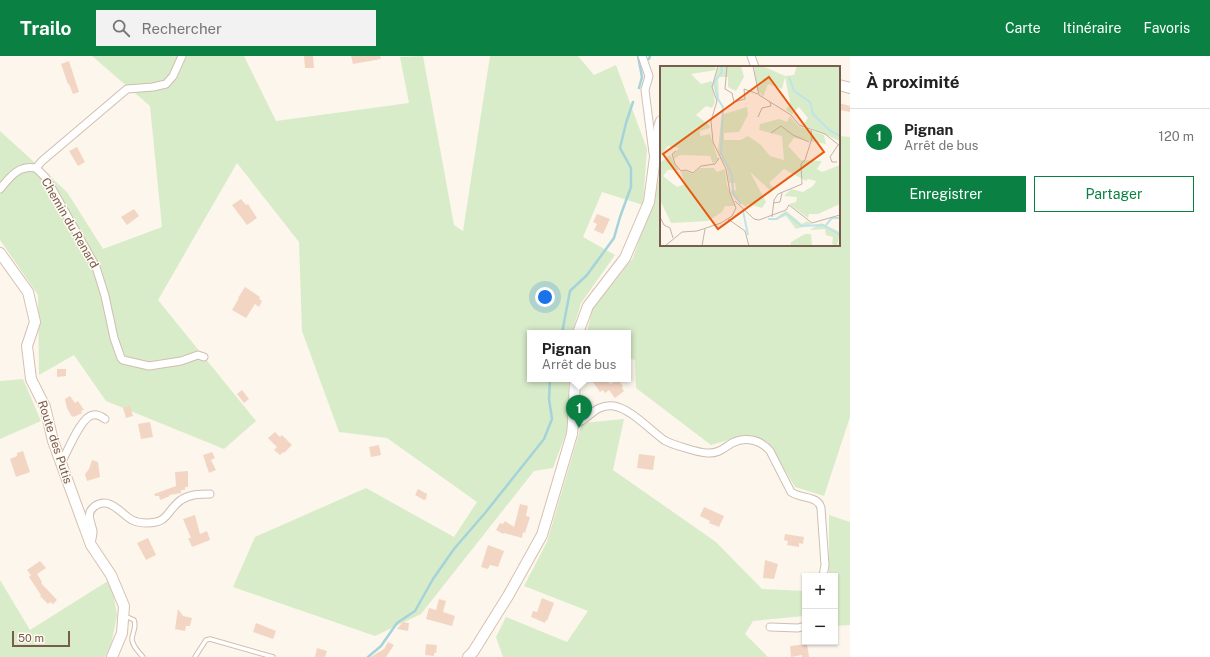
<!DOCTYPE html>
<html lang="fr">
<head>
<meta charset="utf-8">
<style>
	body { margin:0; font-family:"Public Sans",sans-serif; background:#f2f2f2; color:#222 }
	.controls { position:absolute; right:12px; bottom:12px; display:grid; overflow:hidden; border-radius:0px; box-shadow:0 1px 3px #0004 }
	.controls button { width:36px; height:36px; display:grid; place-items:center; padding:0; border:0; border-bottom:1px solid #e0e0e0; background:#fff; color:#222; font:20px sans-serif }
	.scale { position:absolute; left:12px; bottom:10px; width:58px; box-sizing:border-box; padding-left:4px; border:2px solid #7a5c4d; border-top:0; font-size:11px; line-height:14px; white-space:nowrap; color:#7a5c4d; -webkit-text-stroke:3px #fffaf3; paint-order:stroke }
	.you { position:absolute; left:545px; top:241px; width:14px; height:14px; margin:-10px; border:3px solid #fff; border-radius:50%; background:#1a73e8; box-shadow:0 0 0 6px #1a73e833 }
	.badge { display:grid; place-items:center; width:26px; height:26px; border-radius:50%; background:#0b8043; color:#fff; font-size:13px; font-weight:700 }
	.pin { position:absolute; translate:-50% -33px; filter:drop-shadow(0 1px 2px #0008) }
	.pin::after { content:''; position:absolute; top:21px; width:14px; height:12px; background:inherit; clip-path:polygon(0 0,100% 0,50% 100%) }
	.popup { position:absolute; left:527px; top:274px; width:104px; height:52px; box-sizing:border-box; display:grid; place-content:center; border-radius:0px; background:#fff; filter:drop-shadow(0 1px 3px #0005); font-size:13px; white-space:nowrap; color:#767676 }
	.popup b { font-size:15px; color:#222 }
	.popup::after { content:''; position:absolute; left:50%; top:100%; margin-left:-8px; border:8px solid transparent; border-top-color:#fff }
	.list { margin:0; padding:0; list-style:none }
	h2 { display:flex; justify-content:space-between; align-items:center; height:52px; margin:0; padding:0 16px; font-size:17px }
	h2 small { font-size:13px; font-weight:400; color:#767676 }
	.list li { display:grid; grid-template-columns:26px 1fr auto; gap:12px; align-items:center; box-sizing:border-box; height:56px; padding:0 16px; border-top:1px solid #e0e0e0 }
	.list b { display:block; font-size:15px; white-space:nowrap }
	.list p { margin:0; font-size:13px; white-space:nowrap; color:#767676 }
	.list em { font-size:13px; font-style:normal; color:#767676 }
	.actions { display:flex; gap:8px; padding:12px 16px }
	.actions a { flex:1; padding:9px 0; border:1px solid #0b8043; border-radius:0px; text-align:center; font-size:14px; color:#0b8043 }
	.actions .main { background:#0b8043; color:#fff }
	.icon { flex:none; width:22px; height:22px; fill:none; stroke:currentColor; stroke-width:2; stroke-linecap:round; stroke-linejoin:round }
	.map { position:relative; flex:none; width:850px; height:601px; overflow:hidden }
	header { display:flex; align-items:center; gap:24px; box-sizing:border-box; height:56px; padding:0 20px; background:#0b8043; color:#fff }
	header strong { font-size:19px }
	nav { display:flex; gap:22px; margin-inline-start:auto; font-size:14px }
	.search { width:280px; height:36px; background:#f2f2f2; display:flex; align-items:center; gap:10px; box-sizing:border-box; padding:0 14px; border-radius:0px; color:#767676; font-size:15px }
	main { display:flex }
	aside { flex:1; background:#fff }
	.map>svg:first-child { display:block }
	.green { fill:#d8ecc9 }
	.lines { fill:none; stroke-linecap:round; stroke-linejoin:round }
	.stream { stroke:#a5d3da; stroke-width:2.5 }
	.building { fill:#f3d5c3 }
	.lane-casing { stroke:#d1beb0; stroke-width:5.5 }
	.street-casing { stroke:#d1beb0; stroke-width:9 }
	.secondary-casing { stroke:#d6c0b0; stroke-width:12 }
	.lane { stroke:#fff; stroke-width:3.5 }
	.street { stroke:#fff; stroke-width:7 }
	.secondary { stroke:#fff; stroke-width:10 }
	.labels { text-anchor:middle; stroke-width:3; stroke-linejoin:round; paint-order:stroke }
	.street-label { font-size:12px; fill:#7a5c4d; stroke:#fffaf3 }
	.inset-river { fill:none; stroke:#bfe3e8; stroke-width:2 }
	.inset-road { fill:none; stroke:#c5b3a7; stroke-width:1 }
	.view { fill:#e8590c; fill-opacity:0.15; stroke:#e8590c; stroke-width:2 }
	.inset-edge { fill:none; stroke:#7a5c4d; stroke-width:2 }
</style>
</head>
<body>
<header>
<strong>Trailo</strong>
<div class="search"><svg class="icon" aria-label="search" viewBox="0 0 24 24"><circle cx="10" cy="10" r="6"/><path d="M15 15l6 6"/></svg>Rechercher</div>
<nav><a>Carte</a><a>Itinéraire</a><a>Favoris</a></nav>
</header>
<main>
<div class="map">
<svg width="850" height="601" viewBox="0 0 850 601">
	<rect width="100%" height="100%" fill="#fdf6ec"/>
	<!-- green -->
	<g class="green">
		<path d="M92 0H244L276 65 409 47 400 1 423 0 454 169 463 175 490 0H578L594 19 616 9 647 93 643 149 602 136 583 181 615 199 581 247 572 277H530V323H568L569 369 553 412 534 415 421 558 375 580 233 531 255 481 366 432 454 481 477 446 387 382 339 376 302 275 299 186 237 107 158 244 256 365 224 393 106 345 74 299 39 319 38 239 0 184V75L67 136 103 193 162 171 150 50Z"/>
		<path d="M839 80 850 81V361L824 440 795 431 768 386 746 379 711 389 636 332 635 304 628 302V277H587L592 254 633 202 655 138 661 114V189H839Z"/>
		<path d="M23 323 41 365 0 383V325Z"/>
		<path d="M624 363 613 414 716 486 762 533 805 535 804 560 753 565 745 578 768 601H503L496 581 506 561 567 586 588 555 524 530 547 486 582 367Z"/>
		<path d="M829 459 850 466V569L835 570V520H829Z"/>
		<path d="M111 523 117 559 111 589 105 601H0V524L30 574Z"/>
	</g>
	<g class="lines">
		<!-- stream -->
		<g class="stream">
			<path d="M638 0 642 21 639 32"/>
			<path d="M649 3 650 0"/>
			<path d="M562 277 570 235 587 219 614 182 620 161 631 131V112L620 92 626 67 633 46"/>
			<path d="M368 601 381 590 397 567 415 555 433 523 454 493 485 457 544 383 552 363 549 343 550 323"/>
		</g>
	</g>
	<!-- building -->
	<g class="building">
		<path d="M304 0H313L314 12H305Z"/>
		<path d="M351 0H380L381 3 353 8Z"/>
		<path d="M69 5 79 36 73 38 69 28H68L61 8Z"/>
		<path d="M839 47 850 50V56L839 54Z"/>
		<path d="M77 91 85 106 78 110 69 95Z"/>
		<path d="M241 143 246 149 248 148 257 162 247 169 232 149Z"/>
		<path d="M134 153 139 160 127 169 121 161Z"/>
		<path d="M597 158 610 163 603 178 594 174 597 168 593 166Z"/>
		<path d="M245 231 260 241 259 243 262 245 259 251 255 248 246 262 232 254 239 242H238Z"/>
		<path d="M57 313H66V320L57 321Z"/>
		<path d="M597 323H606L610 328 618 324 623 330 622 332 624 335 615 342 609 334 605 337 603 334 600 336 593 326Z"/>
		<path d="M242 334 249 343 244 347 237 338Z"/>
		<path d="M70 340 75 347 78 345 84 354 81 355 82 357 74 361V360L72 361 67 352 65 343Z"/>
		<path d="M130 350 133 360 126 362 123 352Z"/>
		<path d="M150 366 153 381 141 383 138 368Z"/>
		<path d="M275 376 280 381 282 379 292 389 284 397 283 396 280 399 274 394 277 391 268 382Z"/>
		<path d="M379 389 381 399 371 401 369 391Z"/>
		<path d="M23 395 30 416 16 421 10 403 17 400V397Z"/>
		<path d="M212 396 215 402 211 404 216 414 209 417 203 399Z"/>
		<path d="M639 398 655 400 653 414 637 412Z"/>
		<path d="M92 404 98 406 100 421 87 425 85 418 89 413Z"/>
		<path d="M188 415V431H185V434H181V437L169 439 170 440 160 444 159 440H155L154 438 176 430 175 416Z"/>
		<path d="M418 433 427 438 426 443 424 444 415 439Z"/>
		<path d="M520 448 528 450 526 460 530 461 525 477 523 476 522 482 504 477 503 478 496 474 500 467 503 468 505 465 514 471Z"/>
		<path d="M704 451 724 460 719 471 709 467 710 465 700 460Z"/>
		<path d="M195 459 200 478 207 475 210 484 192 491 188 482H191L183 463Z"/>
		<path d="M785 478 804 481 803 488 799 487V491L787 489 788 485 784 484Z"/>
		<path d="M148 482 156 499 146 504 137 487Z"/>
		<path d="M488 489 504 495 498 511 490 509 488 513 481 511Z"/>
		<path d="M765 504 778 508 774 523 763 522Z"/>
		<path d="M40 505 46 512 37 518 42 526 41 527 57 544 53 548 50 546 48 548 40 540 41 539 29 521 31 519 27 514Z"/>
		<path d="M542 542 554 547 547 565 546 564 545 567 531 561 533 555 537 556Z"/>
		<path d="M439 543 446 545 443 556 455 560 452 570 426 563 429 552 436 554Z"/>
		<path d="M178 553 183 560 192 562 190 570H186L185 575 175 573Z"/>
		<path d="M403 566 409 567 408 575 397 573Z"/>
		<path d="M256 567 276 575 273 583 253 576Z"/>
		<path d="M388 586 394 589 386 601H371L384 593Z"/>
		<path d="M426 588 437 589 436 597H434V600L425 599Z"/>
		<path d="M807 588 809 601H802V599L791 601 790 590Z"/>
		<path d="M317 592 327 595 325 601H315Z"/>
	</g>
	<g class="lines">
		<defs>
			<g id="lane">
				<path d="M125 560 134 564C137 572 132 576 132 584 133 591 139 596 143 601"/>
				<path d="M195 601 206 584 210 583 273 601"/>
			</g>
			<g id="street">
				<path d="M642 0 649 20 645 34 653 97"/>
				<path d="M751 0 755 11"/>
				<path d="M36 112 46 122 96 211 105 240 114 282 121 302 123 304 149 310 181 305 198 299 204 301"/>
				<path d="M0 133C10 121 18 109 36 112L42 105 127 33 153 31 166 28 173 20 182 0"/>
				<path d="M573 367C587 368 593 347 614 350 631 353 650 374 664 384 670 388 700 397 707 397 718 398 724 392 732 387 746 380 761 384 770 395L791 436C800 443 818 439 821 452L825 509 823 520"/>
				<path d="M61 407C67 397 81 360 93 359 98 358 102 361 105 363"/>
				<path d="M91 487C92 483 93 479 93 475 91 465 85 457 95 450 110 440 121 458 132 464 136 466 142 467 147 467 169 467 166 455 181 444 190 438 200 438 210 438"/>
				<path d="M770 571 798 572 805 570"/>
			</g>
			<g id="secondary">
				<path d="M839 29 850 32"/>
				<path d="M0 197 28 236 35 266 27 290 31 323 45 351 53 385 91 489 111 519 124 550 122 577 112 601"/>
				<path d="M578 277 588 250 625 202 649 146 659 71 661 65"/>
				<path d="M468 601 473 596 508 540 542 479 572 378 573 367 575 323"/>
			</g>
		</defs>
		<!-- lane casing -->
		<use href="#lane" class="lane-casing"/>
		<!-- street casing -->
		<use href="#street" class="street-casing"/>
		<!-- secondary casing -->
		<use href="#secondary" class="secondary-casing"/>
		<!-- lane -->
		<use href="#lane" class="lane"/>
		<!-- street -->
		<use href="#street" class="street"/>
		<!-- secondary -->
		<use href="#secondary" class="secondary"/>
	</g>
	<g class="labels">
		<!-- street labels -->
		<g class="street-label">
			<text transform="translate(70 167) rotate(60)" y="4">Chemin du Renard</text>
			<text transform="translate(55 386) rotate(72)" y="4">Route des Putis</text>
		</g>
	</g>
	<!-- overview -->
	<g transform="translate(660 10)">
		<rect width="180" height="180" fill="#fdf6ec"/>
		<path d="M0 0H55L56 4 31 8 41 18 52 15 55 36 52 42 46 40 36 49 49 59 50 62 40 65V70L50 68 58 93 53 98 50 90 20 89 14 93 13 89 19 82 8 80 0 91ZM59 0H81L84 11 76 25 68 21V11H58L59 32 57 34 54 15ZM94 0H103L125 10 134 9 137 0H180V75L143 59 148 52 139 41 132 48 126 44 130 37 125 11 122 23 108 18 103 31 97 23ZM87 41 88 49 79 66 64 67V74H81L88 70 101 79 110 90 124 94 122 70 99 64 100 58 119 53 127 56 130 50 138 60 164 69 166 78 134 72 128 80 141 94 162 95 157 103 162 106 180 99V138L158 148H149L148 152 129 138 136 136 137 131 124 130 131 123 143 126 153 120 156 115 148 113 146 115 124 103 109 117 114 122 111 125 90 106 106 136 102 142 88 138 86 141 75 133 70 126 76 124 75 117H69L67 102 58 85 61 55 64 48ZM10 89 19 104H8L3 110 17 121 25 118 21 106 26 105 33 108 40 102H54L57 106 65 103 67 119 75 140H65L62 146 48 155 11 157 0 134V97ZM126 145 142 158 147 155 152 158 136 163 126 150 111 155ZM161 157 180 166 177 180 172 178 173 171 166 169 165 163 150 164ZM145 168H151L152 180H130L131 176Z" fill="#d8ecc9"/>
		<path class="inset-river" d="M61 0 62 6 54 17 58 33 63 41 61 88 72 109 73 127 81 138M129 11 134 25 150 36 153 48 169 64 180 70M83 145 88 169M180 152H172L165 160 180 169M108 153H117L126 147 141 160 164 159"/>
		<path class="inset-road" d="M67 0 65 23 72 27 74 36 85 33 84 23 98 28M93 0 99 29 131 49 139 59 165 68 180 80M98 51 102 42 111 40 110 36M111 67 121 60 133 69 149 76M16 85 12 88 15 98 21 105 26 104 33 107 41 100 55 98 59 92M177 96H172L170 91 178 79M75 135 94 153 99 154 126 144 129 139 152 157 180 149M113 137 120 136 122 127M0 151 4 159 10 162 13 172M112 151 114 134 118 128 142 118 141 98 145 94 152 72 151 64M68 153 85 165 89 180M5 180 22 166 37 165 61 157 72 150 76 142 70 127 66 103 53 76 51 55 57 35 52 21 58 0M42 180 45 163"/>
		<path class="view" d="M109 11 164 86 58 163 3 88Z"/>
		<rect width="180" height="180" class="inset-edge"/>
	</g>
</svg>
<div class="controls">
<button>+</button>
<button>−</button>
</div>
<div class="scale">50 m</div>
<div class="you"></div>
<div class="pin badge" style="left:579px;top:372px">1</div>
<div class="popup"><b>Pignan</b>Arrêt de bus</div>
</div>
<aside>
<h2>À proximité<small></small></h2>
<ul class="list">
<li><span class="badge">1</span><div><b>Pignan</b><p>Arrêt de bus</p></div><em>120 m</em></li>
</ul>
<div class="actions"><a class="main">Enregistrer</a><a>Partager</a></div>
</aside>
</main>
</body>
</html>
